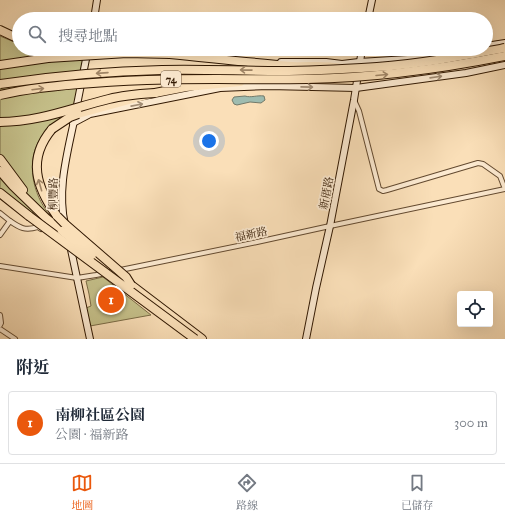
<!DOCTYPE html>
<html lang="zh-TW">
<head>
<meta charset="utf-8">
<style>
	body { margin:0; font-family:"IM FELL Great Primer","Noto Serif TC",serif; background:#f6f6f7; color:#1f2937 }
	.controls { position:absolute; right:12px; bottom:12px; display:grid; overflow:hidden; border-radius:4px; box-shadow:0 4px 16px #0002 }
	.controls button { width:36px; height:36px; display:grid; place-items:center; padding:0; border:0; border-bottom:1px solid #e0e1e3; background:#fff; color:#1f2937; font:20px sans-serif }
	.you { position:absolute; left:209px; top:141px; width:14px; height:14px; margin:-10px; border:3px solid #fff; border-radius:50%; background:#1a73e8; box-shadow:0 0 0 6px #1a73e833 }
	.badge { display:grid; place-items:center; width:26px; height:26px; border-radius:50%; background:#ea580c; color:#fff; font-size:13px; font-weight:700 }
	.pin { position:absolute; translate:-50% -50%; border:2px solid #fff; box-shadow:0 1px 4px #0006 }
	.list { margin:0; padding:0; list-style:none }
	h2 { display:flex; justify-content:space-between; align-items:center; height:52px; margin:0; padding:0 16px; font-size:17px }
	h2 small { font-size:13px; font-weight:400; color:#747a83 }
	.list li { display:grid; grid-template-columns:26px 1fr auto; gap:12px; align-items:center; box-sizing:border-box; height:64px; margin:0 8px 8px; padding:0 8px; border:1px solid #e0e1e3; border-radius:4px }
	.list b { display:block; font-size:15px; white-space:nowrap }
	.list p { margin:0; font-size:13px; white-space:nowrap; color:#747a83 }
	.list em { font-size:13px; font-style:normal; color:#747a83 }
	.icon { flex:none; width:22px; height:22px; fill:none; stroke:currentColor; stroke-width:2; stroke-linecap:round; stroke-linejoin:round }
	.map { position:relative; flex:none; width:505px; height:339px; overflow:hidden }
	.search { position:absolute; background:#fff; box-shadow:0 4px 16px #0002; left:12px; right:12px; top:12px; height:44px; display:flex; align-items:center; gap:10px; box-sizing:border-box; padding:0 14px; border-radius:22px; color:#747a83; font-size:15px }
	.sheet { height:124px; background:#fff }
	nav { display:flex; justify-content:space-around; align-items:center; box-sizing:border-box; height:56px; border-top:1px solid #e0e1e3; background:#fff; font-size:11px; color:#747a83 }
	nav a { display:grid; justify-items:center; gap:2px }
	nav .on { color:#ea580c }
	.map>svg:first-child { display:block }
	.green { fill:#c5c08a; stroke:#7b6c46 }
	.water { fill:#9ebcb0; stroke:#727a6a }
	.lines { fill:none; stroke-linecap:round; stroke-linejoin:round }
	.street-casing { stroke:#634a30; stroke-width:6 }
	.secondary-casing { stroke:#311802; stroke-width:8 }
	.highway-casing { stroke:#311802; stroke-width:10 }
	.street { stroke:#fcead1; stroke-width:4 }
	.secondary { stroke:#fcead1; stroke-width:6 }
	.highway { stroke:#fadfb8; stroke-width:8 }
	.highway-bridge-casing { stroke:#311802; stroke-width:10; stroke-linecap:butt }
	.highway-bridge { stroke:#fadfb8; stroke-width:8 }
	.oneway { stroke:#a08566 }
	.oneway2 { stroke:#a18c74 }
	.labels { text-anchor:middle; stroke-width:3.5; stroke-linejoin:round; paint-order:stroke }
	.shield { fill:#fcead1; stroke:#6e5740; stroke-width:1 }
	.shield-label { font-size:10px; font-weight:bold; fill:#311802 }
	.street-label { font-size:11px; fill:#311802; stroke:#fcead1 }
</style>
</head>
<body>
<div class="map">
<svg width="505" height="339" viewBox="0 0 505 339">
	<rect width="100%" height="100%" fill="#fadfb8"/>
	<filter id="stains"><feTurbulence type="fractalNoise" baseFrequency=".005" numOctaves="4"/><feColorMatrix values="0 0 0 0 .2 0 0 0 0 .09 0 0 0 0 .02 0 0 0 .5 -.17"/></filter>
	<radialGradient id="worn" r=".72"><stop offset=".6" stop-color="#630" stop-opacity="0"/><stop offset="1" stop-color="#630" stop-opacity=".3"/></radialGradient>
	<!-- green -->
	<g class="green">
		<path d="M0 36 19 44V49H34L40 51 55 54 85 53 74 105 73 113C63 120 51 125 43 135 26 156 31 189 46 210 50 217 58 222 64 227L66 244 38 225 41 220 0 188Z"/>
		<path d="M103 277 151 315 90 326 86 308 91 306 89 294 86 281Z"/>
	</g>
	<!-- water -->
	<path class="water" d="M245 96C251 98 257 95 264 96L265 100 261 103 250 102 237 105 234 104 232 100 234 97Z"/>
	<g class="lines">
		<defs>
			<g id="street">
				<path d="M354 100 359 111 379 189 383 191 387 190 478 163 483 164 500 176 505 189"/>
				<path d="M0 213 10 221"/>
				<path d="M0 235 10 221C20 228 25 231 38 227L41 229"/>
				<path d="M0 266 77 278 96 275 257 242 330 226 505 189"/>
				<path d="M0 315 1 323 0 325"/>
				<path d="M0 329 15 339"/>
			</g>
			<g id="secondary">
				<path d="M94 19 97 0"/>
				<path d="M368 19 372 0"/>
				<path d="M486 46 505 43"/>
				<path d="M166 49 186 52"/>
				<path d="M281 62H326L342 64 359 62 424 58 471 49"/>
				<path d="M76 110 88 49"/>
				<path d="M73 123 90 114 220 88 269 86 356 88 466 73 505 65"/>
				<path d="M65 225C57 190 67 155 74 121"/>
				<path d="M70 245 90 339"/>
				<path d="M306 339 316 288 330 226 354 100 362 49"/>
			</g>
			<g id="highway">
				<path d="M0 30 19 39"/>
				<path d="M170 54C211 58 251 63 292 66 309 67 323 64 340 68"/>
				<path d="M0 65 48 58"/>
				<path d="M78 114 155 93 186 87 240 82"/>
				<path d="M52 129C27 159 36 187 57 216"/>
				<path d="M0 159 23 190"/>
				<path d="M0 171 13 186 46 218 62 231"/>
				<path d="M0 193 29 216"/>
				<path d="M131 285 202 339"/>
			</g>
		</defs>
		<!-- street casing -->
		<use href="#street" class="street-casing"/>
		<!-- secondary casing -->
		<use href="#secondary" class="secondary-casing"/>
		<!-- highway casing -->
		<use href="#highway" class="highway-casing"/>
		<!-- street -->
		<use href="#street" class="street"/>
		<!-- secondary -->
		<use href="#secondary" class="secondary"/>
		<!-- highway -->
		<use href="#highway" class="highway"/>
		<defs>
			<g id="highway-bridge">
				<path d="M54 49 70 51H78"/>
				<path d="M48 58 127 53 170 54"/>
				<path d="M0 84C54 76 108 71 162 70 202 69 241 71 280 71 312 71 345 69 377 67 420 64 462 56 505 48"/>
				<path d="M0 95C30 88 62 85 93 83 164 77 236 80 307 79 374 78 440 69 505 56"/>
				<path d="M0 122C39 122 72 108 109 99 124 95 139 94 155 93"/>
				<path d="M52 129 70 117 78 114"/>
				<path d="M29 216 195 339"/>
				<path d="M57 216 66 225 126 277 131 285"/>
				<path d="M62 231 92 255"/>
			</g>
		</defs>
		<!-- highway-bridge casing -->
		<use href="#highway-bridge" class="highway-bridge-casing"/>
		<!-- highway-bridge -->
		<use href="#highway-bridge" class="highway-bridge"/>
	</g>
	<!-- one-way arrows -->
	<defs><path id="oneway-shaft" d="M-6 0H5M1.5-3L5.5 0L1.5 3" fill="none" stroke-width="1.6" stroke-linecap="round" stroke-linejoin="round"/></defs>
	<g class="oneway">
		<use href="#oneway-shaft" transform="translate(246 70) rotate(-179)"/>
		<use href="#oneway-shaft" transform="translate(102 73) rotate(176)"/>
		<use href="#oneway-shaft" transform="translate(382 75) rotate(-5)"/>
		<use href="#oneway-shaft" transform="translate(38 89) rotate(-7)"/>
		<use href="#oneway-shaft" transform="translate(40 185) rotate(-106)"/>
	</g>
	<g class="oneway2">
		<use href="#oneway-shaft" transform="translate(436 77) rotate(-8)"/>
		<use href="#oneway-shaft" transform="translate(307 87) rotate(1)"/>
		<use href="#oneway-shaft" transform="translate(137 105) rotate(-11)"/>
	</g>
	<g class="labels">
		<!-- shield labels -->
		<rect class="shield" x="161" y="71" width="20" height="16" rx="3"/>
		<g class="shield-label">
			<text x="171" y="83">74</text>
		</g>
		<!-- street labels -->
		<g class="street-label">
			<text transform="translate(326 193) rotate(-79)" y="4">新厝路</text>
			<text transform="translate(53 194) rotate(-89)" y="4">柳豐路</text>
			<text transform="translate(251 234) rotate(-12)" y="4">福新路</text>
		</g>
	</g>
	<rect width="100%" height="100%" filter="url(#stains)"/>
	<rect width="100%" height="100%" fill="url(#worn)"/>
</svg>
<div class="controls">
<button><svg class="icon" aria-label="locate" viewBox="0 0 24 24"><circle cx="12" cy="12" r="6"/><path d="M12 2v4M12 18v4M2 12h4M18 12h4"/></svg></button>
</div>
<div class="you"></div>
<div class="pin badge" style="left:111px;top:300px">1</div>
<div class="search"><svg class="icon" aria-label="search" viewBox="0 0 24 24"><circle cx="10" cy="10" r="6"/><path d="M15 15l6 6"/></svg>搜尋地點</div>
</div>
<section class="sheet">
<h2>附近<small></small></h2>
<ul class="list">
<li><span class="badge">1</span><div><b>南柳社區公園</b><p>公園 · 福新路</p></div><em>300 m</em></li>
</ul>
</section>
<nav>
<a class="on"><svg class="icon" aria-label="map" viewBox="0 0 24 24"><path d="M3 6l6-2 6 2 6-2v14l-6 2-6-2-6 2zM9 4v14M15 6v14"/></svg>地圖</a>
<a><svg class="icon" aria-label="directions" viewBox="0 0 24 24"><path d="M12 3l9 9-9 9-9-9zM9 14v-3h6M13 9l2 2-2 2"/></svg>路線</a>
<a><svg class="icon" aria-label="saved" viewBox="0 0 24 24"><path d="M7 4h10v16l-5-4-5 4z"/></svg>已儲存</a>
</nav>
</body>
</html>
